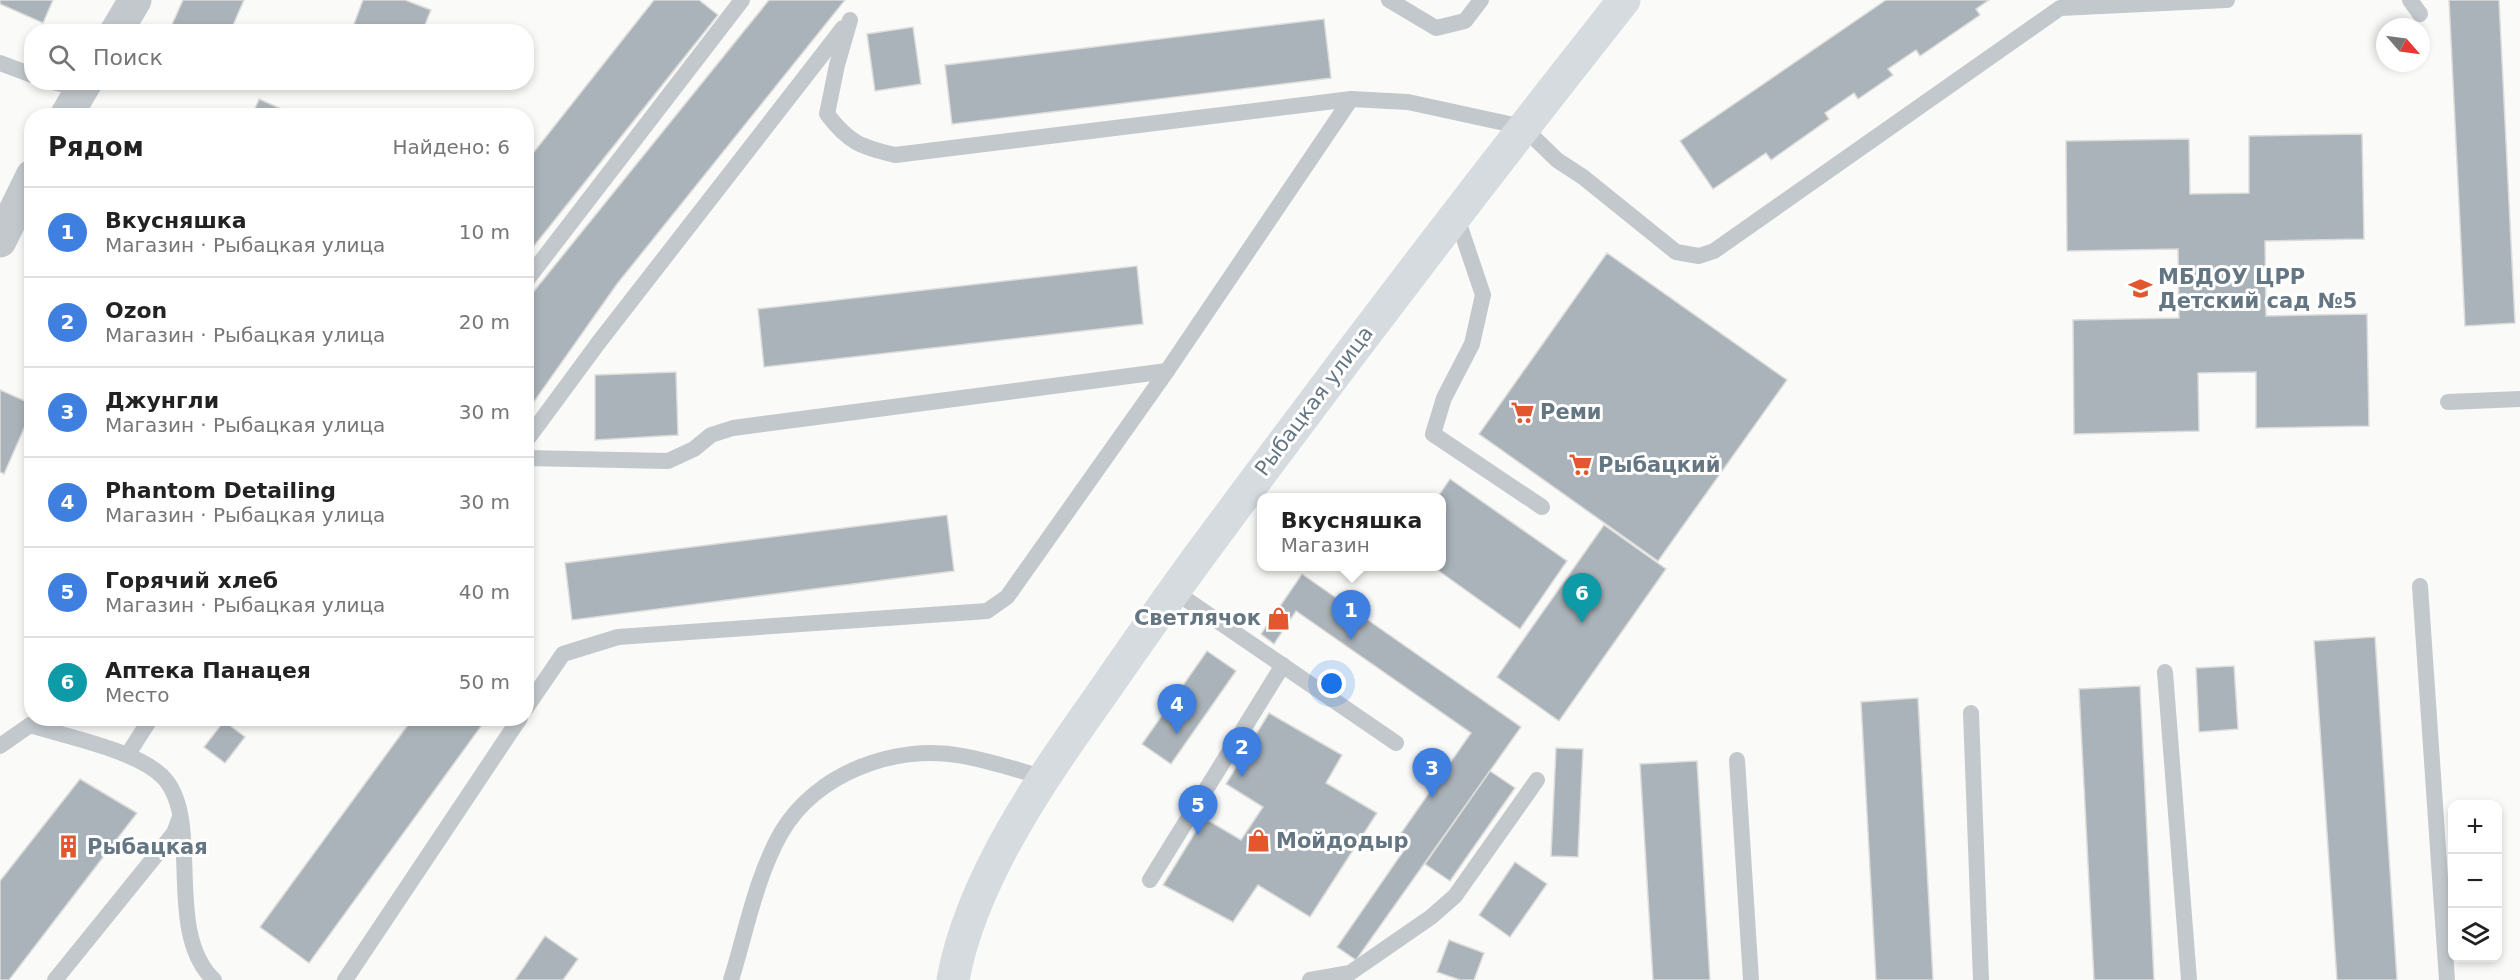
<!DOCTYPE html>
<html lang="ru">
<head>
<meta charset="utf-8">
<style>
	body { margin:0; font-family:"DejaVu Sans",sans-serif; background:#f2f2f2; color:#222 }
	.controls { position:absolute; right:18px; bottom:18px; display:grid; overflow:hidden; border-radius:12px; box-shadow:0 3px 9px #0003 }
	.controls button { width:54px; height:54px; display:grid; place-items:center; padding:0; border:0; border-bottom:2px solid #e0e0e0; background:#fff; color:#222; font:30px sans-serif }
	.compass { position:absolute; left:2376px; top:18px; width:54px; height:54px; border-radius:50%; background:#fff; box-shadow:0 3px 9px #0003; rotate:118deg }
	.you { position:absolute; left:1332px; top:684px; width:21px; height:21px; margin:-15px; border:4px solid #fff; border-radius:50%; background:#1a73e8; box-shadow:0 0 0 9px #1a73e833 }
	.badge { display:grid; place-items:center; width:39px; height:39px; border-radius:50%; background:#e4572e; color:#fff; font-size:20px; font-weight:700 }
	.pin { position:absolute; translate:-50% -50px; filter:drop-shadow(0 2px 3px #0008) }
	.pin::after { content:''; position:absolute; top:32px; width:21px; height:18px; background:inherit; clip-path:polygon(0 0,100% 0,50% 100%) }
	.popup { position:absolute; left:1257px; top:493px; width:189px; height:78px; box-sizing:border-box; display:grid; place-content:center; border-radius:12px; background:#fff; filter:drop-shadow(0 2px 4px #0005); font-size:20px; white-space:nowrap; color:#767676 }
	.popup b { font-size:22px; color:#222 }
	.popup::after { content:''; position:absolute; left:50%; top:100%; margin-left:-12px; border:12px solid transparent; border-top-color:#fff }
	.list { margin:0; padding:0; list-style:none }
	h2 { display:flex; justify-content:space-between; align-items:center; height:78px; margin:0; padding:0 24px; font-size:26px }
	h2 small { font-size:20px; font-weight:400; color:#767676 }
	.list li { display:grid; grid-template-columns:39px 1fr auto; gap:18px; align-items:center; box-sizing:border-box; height:90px; padding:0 24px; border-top:2px solid #e0e0e0 }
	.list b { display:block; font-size:22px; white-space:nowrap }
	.list p { margin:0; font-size:20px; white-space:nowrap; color:#767676 }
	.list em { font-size:20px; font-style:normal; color:#767676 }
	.icon { flex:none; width:33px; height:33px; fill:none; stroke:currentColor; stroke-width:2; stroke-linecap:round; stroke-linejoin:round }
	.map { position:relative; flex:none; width:2520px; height:980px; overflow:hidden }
	.search { position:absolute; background:#fff; box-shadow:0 3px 9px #0003; left:24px; top:24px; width:510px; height:66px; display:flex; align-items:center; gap:15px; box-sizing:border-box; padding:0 21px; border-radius:24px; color:#767676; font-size:22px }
	.panel { position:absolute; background:#fff; box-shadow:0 3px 9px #0003; left:24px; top:108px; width:510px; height:618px; border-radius:24px }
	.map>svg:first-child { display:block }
	.building { fill:#aab3b9; stroke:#dcdcda; stroke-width:1.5 }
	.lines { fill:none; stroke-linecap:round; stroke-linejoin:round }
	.service { stroke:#c3c8cc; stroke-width:16 }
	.minor { stroke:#c3c8cc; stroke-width:33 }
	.secondary { stroke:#d6dbdf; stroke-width:33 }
	.labels { text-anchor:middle; stroke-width:6; stroke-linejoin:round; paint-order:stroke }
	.poi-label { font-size:21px; font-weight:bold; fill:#657683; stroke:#fff; text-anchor:start }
	.street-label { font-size:21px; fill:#657683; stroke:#fff }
</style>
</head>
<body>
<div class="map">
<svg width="2520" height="980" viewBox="0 0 2520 980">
	<rect width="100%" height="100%" fill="#fafaf8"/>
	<!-- building -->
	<g class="building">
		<path d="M0 0H53L43 23 0 4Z"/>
		<path d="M183 0H244L230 32H174L170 29Z"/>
		<path d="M363 0H405L431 10 422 32H351Z"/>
		<path d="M654 0H699L718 15 526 256V162Z"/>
		<path d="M769 0H845L617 284 526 413V301Z"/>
		<path d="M1886 0H1989L1976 9 1980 15 1920 56 1916 50 1888 69 1893 75 1858 99 1854 93 1825 113 1829 119 1771 160 1766 153 1713 189 1680 141Z"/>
		<path d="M2449 0H2499L2515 323 2465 326Z"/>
		<path d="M1324 19 1331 78 952 124 945 65Z"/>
		<path d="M913 27 921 84 875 91 867 34Z"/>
		<path d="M259 99 293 114V116H252Z"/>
		<path d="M2362 134 2364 239 2265 241 2266 316 2367 314 2369 426 2256 428V372L2198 373 2199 431 2074 434 2073 320 2179 318 2178 249 2067 251 2066 141 2189 139 2190 194 2249 193V136Z"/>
		<path d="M1607 253 1787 380 1658 561 1479 434Z"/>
		<path d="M1137 266 1143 324 764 367 758 309Z"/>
		<path d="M676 372 678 435 595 440V375Z"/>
		<path d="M0 390 32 404V410L4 474 0 472Z"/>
		<path d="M1450 479 1567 561 1520 629 1432 566H1441V498H1437Z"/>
		<path d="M947 515 954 571 572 620 565 563Z"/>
		<path d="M1604 525 1666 569 1559 721 1497 677Z"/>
		<path d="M1302 574 1521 727 1356 960 1337 947 1409 843 1399 836 1471 733 1296 611 1274 644 1261 634Z"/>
		<path d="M2375 637 2397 980H2337L2314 641Z"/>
		<path d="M1207 651 1236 671 1171 764 1142 744Z"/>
		<path d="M2234 666 2238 729 2199 732 2196 668Z"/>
		<path d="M2140 686 2154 980H2094L2079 689Z"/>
		<path d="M1918 698 1933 980H1876L1861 702Z"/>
		<path d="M1269 713 1342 755 1326 783 1377 813 1310 917 1258 885 1233 922 1163 885 1204 818 1241 840 1263 807 1226 784Z"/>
		<path d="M413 718H487L309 963 260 927Z"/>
		<path d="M224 721 245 737 225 763 204 747Z"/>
		<path d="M1556 748 1583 749 1578 857 1551 856Z"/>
		<path d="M1697 761 1710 980H1653L1640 764Z"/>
		<path d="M1490 771 1515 788 1450 881 1425 864Z"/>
		<path d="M80 779 137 813 9 980H0V881Z"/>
		<path d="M1515 862 1547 884 1510 937 1479 915Z"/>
		<path d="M545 936 578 959 563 980H515Z"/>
		<path d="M1449 940 1484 953 1474 980H1460L1437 972Z"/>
	</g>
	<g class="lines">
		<!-- service -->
		<g class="service">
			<path d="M1389 0 1436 28 1465 21 1481 0"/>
			<path d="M2410 0 2420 14"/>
			<path d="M850 20 837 65 827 114C849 143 861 147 895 155L1351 99 1408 102 1523 127 1557 160 1583 177 1676 252 1699 256 1714 251 2060 8 2227 0"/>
			<path d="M0 63 32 75"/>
			<path d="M53 82 81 89"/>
			<path d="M1456 215 1483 295 1472 344 1444 398 1433 434 1542 507"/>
			<path d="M526 281 742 0"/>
			<path d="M2448 402 2520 399"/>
			<path d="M526 441 599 342 843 28"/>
			<path d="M526 458 668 461 694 449 711 435 733 428 1167 371"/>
			<path d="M2420 586 2447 980"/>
			<path d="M1174 591 1396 743"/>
			<path d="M2165 672 2189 980"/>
			<path d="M526 708 563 654 618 637 987 611 1007 597 1167 371 1351 99"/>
			<path d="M1971 713 1981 980"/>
			<path d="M0 746 30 725C67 737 135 750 162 776 205 818 162 931 214 980"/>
			<path d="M128 754 151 718"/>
			<path d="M1737 760 1751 980"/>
			<path d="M1150 880 1283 665"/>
			<path d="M55 980 174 833 180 817"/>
			<path d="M345 980 520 718"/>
			<path d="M731 980C746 932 756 877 781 833 816 773 896 743 963 756 990 761 1017 770 1043 777"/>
			<path d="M1310 980 1350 973 1431 917 1455 896 1537 780"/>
		</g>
		<!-- minor -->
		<g class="minor">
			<path d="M116 32 135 0"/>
			<path d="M66 116 86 82"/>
			<path d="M0 241 32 176"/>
		</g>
		<!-- secondary -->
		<path class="secondary" d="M953 980C971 879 1043 777 1101 695 1141 637 1181 580 1223 524 1354 347 1487 173 1624 0"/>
	</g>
	<!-- icons -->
	<defs>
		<symbol id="school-bare" viewBox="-9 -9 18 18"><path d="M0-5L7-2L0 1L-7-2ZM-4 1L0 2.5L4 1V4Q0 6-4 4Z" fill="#e4572e" stroke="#fff" stroke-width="2.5" paint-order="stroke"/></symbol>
		<symbol id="supermarket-bare" viewBox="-9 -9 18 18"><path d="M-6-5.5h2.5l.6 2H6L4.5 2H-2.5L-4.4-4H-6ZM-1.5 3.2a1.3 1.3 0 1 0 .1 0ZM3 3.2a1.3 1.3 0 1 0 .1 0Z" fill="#e4572e" stroke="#fff" stroke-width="2.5" paint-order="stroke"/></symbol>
		<symbol id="shop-bare" viewBox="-9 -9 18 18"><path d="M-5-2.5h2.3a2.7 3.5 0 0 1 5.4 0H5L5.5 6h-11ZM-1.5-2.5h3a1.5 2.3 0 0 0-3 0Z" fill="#e4572e" stroke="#fff" stroke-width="2.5" paint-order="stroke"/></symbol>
		<symbol id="building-bare" viewBox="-9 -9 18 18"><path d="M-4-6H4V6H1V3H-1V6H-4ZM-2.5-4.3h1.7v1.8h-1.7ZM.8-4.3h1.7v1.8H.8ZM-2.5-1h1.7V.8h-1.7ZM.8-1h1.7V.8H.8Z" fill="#e4572e" stroke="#fff" stroke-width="2.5" paint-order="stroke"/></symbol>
	</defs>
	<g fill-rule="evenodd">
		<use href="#school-bare" x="2124" y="272" width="33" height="33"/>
		<use href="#supermarket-bare" x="1506" y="396" width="33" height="33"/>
		<use href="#supermarket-bare" x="1564" y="448" width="33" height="33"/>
		<use href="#shop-bare" x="1262" y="602" width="33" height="33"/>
		<use href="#shop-bare" x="1242" y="824" width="33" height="33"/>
		<use href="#building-bare" x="52" y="830" width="33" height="33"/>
	</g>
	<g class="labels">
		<!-- poi labels -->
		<g class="poi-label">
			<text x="2158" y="284">МБДОУ ЦРР<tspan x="2158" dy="24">Детский сад №5</tspan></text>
			<text x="1540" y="419">Реми</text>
			<text x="1598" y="472">Рыбацкий</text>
			<text x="1261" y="625" text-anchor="end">Светлячок</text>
			<text x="1276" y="848">Мойдодыр</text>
			<text x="87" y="854">Рыбацкая</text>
		</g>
		<!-- street labels -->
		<g class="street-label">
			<text transform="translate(1314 401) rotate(-53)" y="7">Рыбацкая улица</text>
		</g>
	</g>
</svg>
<div class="controls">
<button>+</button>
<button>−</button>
<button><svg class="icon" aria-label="layers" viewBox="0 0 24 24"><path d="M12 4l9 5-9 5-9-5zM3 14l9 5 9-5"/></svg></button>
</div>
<svg class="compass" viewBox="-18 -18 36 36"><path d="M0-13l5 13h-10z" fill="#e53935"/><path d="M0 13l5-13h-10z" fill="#767676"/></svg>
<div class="you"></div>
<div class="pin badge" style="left:1351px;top:640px;background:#3f7fe0">1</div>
<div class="popup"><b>Вкусняшка</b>Магазин</div>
<div class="pin badge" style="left:1242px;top:777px;background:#3f7fe0">2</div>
<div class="pin badge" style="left:1432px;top:798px;background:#3f7fe0">3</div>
<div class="pin badge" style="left:1177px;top:734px;background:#3f7fe0">4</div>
<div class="pin badge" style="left:1198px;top:835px;background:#3f7fe0">5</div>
<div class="pin badge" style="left:1582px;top:623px;background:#0f9aa8">6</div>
<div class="search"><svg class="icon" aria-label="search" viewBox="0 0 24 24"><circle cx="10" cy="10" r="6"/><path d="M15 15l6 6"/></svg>Поиск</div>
<section class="panel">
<h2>Рядом<small>Найдено: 6</small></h2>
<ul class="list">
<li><span class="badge" style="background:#3f7fe0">1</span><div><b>Вкусняшка</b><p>Магазин · Рыбацкая улица</p></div><em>10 m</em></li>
<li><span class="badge" style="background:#3f7fe0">2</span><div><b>Ozon</b><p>Магазин · Рыбацкая улица</p></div><em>20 m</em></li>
<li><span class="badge" style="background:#3f7fe0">3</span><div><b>Джунгли</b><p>Магазин · Рыбацкая улица</p></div><em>30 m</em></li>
<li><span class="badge" style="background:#3f7fe0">4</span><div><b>Phantom Detailing</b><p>Магазин · Рыбацкая улица</p></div><em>30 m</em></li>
<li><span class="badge" style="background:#3f7fe0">5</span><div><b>Горячий хлеб</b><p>Магазин · Рыбацкая улица</p></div><em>40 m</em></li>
<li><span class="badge" style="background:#0f9aa8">6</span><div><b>Аптека Панацея</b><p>Место</p></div><em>50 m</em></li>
</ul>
</section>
</div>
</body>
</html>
